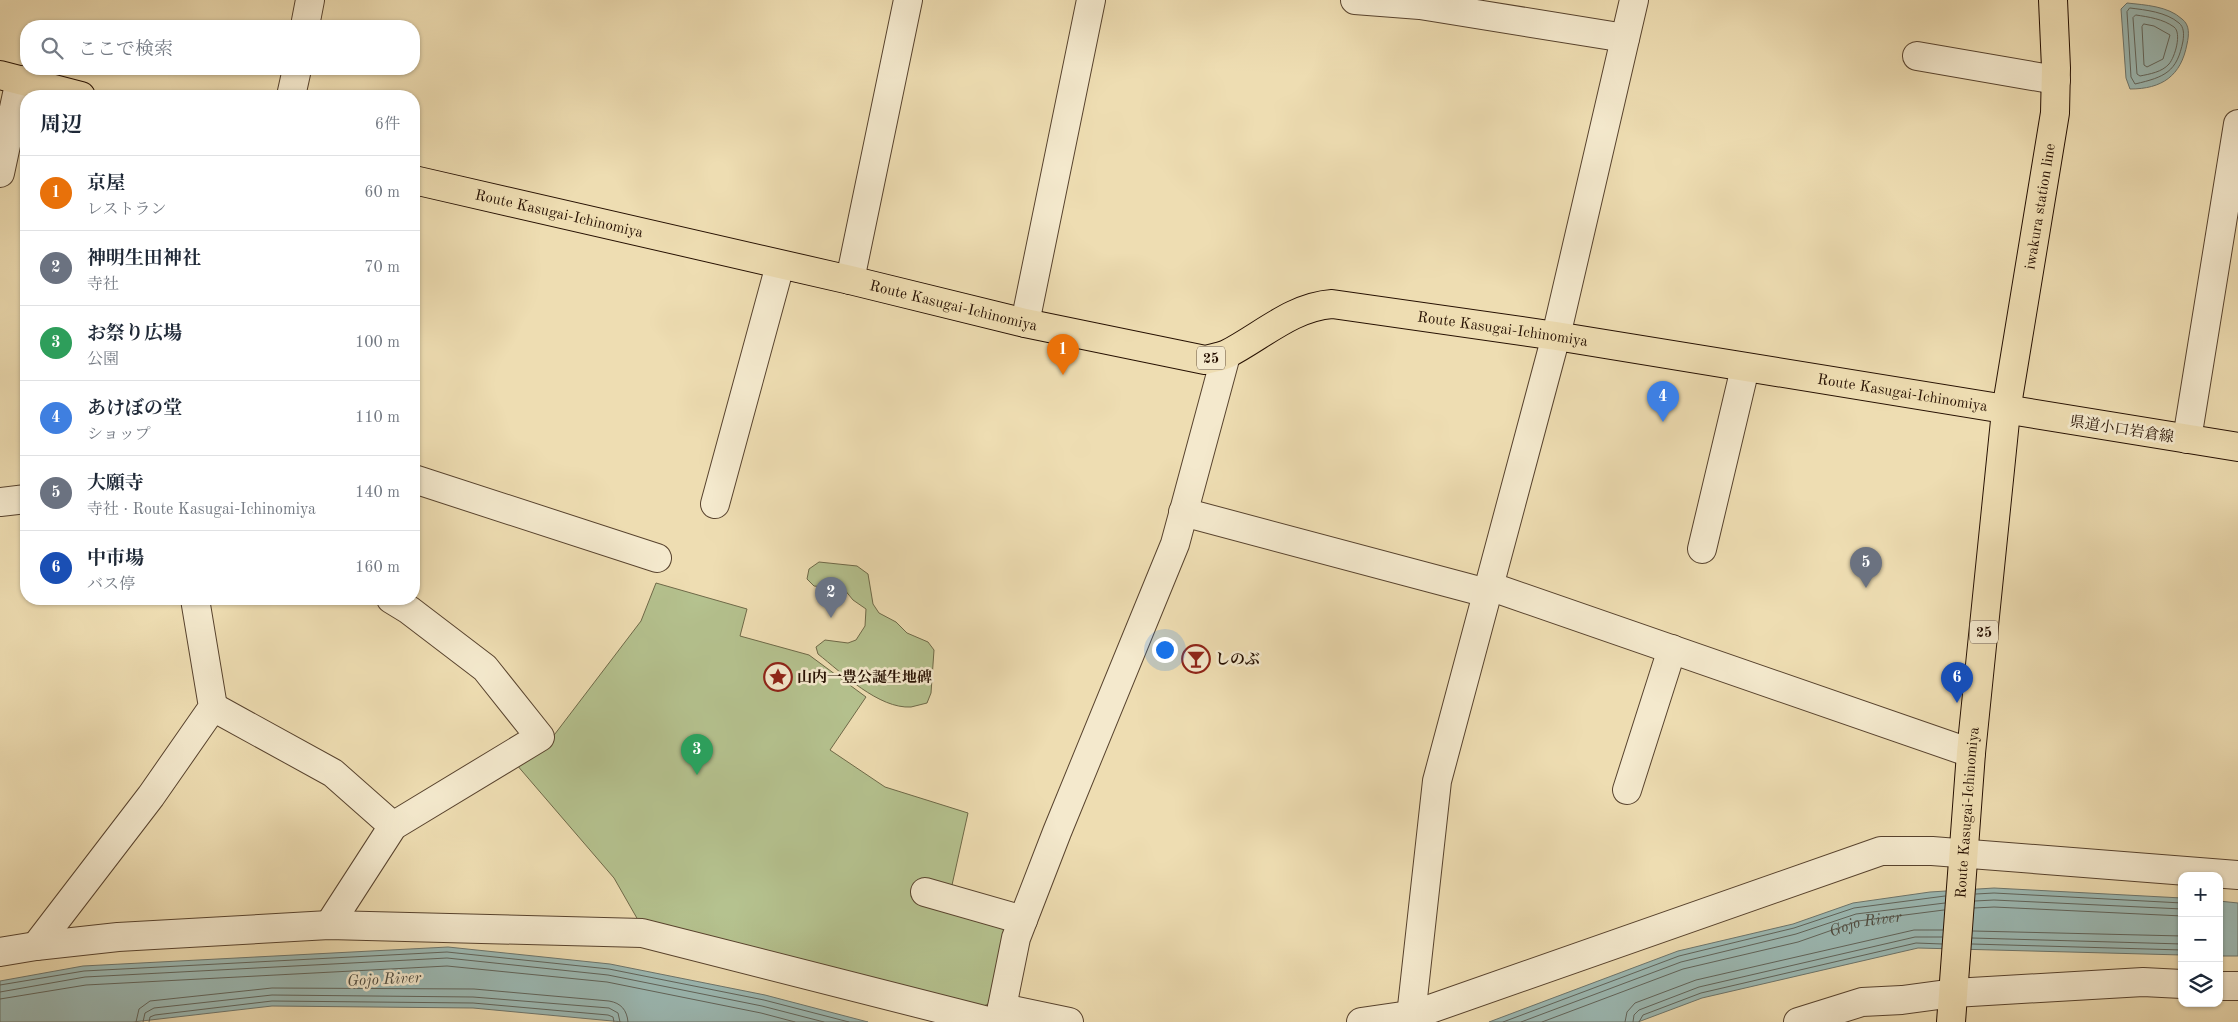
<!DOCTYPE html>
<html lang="ja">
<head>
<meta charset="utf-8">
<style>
	body { margin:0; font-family:"Old Standard TT","Noto Serif JP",serif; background:#f6f6f7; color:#1f2937 }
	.controls { position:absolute; right:15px; bottom:15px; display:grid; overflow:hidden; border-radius:10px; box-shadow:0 1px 4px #0004 }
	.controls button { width:45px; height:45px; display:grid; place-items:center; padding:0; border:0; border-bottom:1px solid #e0e1e3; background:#fff; color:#1f2937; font:25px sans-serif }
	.you { position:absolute; left:1164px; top:649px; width:18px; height:18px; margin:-12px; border:4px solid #fff; border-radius:50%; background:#1a73e8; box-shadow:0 0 0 8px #1a73e833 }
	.badge { display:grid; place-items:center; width:32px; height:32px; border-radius:50%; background:#0b8043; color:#fff; font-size:16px; font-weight:700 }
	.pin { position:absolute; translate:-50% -41px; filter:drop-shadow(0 1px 2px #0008) }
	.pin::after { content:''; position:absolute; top:26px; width:18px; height:15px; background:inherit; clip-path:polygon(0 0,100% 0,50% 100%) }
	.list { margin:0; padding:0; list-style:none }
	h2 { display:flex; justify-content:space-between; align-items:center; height:65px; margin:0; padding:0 20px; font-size:21px }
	h2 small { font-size:16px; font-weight:400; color:#747a83 }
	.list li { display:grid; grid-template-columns:32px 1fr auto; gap:15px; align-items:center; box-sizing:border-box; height:75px; padding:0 20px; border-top:1px solid #e0e1e3 }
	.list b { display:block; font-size:19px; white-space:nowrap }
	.list p { margin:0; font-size:16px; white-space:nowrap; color:#747a83 }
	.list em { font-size:16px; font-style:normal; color:#747a83 }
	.icon { flex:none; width:28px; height:28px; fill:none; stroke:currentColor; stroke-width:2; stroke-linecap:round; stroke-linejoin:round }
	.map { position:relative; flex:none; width:2238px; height:1022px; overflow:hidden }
	.search { position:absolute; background:#fff; box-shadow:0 1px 4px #0004; left:20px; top:20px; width:400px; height:55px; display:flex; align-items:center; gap:12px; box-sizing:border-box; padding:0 18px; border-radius:20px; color:#747a83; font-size:19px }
	.panel { position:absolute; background:#fff; box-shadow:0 1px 4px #0004; left:20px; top:90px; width:400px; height:515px; border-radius:20px }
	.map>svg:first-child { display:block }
	.green { fill:#b5c28f; stroke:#6e6948 }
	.water { fill:#9cbab5; stroke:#6d766d }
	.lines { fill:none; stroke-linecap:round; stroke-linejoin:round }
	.shore { stroke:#61655c; stroke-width:1 }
	.minor-casing { stroke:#58432e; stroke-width:30 }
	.major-casing { stroke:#261002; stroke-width:30 }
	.minor { stroke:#f4e9cd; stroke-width:28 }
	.major { stroke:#eeddb2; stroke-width:28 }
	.labels { text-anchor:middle; stroke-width:5; stroke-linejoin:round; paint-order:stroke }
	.shield { fill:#f4e9cd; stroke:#64513f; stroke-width:1 }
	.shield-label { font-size:14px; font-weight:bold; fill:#261002 }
	.street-label { font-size:15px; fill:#261002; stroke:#f4e9cd }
	.poi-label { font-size:15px; font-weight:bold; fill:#261002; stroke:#f4e9cd; text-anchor:start }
	.water-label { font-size:16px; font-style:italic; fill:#4f4c41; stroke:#f4e9cd }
</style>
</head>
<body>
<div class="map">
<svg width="2238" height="1022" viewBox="0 0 2238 1022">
	<rect width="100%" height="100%" fill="#eeddb2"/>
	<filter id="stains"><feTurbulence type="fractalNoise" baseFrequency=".004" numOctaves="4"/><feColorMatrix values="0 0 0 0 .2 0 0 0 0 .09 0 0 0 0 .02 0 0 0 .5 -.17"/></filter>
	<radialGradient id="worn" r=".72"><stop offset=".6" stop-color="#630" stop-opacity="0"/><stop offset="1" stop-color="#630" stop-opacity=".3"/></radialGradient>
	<!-- green -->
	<g class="green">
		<path d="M819 562 857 566 868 574 873 604 879 613 896 622 907 633 928 642 934 650 931 693 927 703C922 704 916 706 911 707 879 709 842 673 818 654L816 647 825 640 848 643 856 640 865 626 866 609 853 600 844 589 814 586 807 579 809 569Z"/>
		<path d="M656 583 747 609 740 636 809 655 866 697 830 750 885 787 968 813 950 894 998 922 1007 933 991 1003 976 1009 638 920 614 878 516 764 545 747 641 621Z"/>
	</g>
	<!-- water -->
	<g class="water">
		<path d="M2127 3C2145 5 2168 6 2182 19 2190 25 2189 35 2187 44 2181 76 2162 89 2130 89L2126 78 2121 9Z"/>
		<path d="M1994 888 2182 898V955L1918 948 1702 998 1638 1022H1489L1678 951 1793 924 1853 903 1930 892Z"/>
		<path d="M2219 901 2238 903V956H2219Z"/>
		<path d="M448 947 610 964 765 995 868 1022H623L473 1008 272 1006 133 1022H0V981L83 966Z"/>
	</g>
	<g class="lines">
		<!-- shore -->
		<g class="shore">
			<path d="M2130 8C2146 10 2166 12 2179 23 2184 27 2184 34 2183 41 2177 72 2165 77 2135 84L2131 77 2127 12Z"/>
			<path d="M2136 15C2149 17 2163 19 2174 27 2182 33 2175 57 2169 64 2162 72 2150 74 2140 76L2137 74 2133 18Z"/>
			<path d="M2144 24 2154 26 2170 35 2163 59 2147 67 2144 65 2142 27Z"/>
			<path d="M1976 894 1994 893 2182 903"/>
			<path d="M1975 901 1994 900 2182 909"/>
			<path d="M1974 908 1994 907 2182 916"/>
			<path d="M1973 931 2182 936"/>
			<path d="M1972 938 2182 944"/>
			<path d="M1972 944 2182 950"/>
			<path d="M0 985 84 971 447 952 609 969 764 1000 849 1022"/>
			<path d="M0 992 85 977 447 958 608 975 762 1006 824 1022"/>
			<path d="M0 999 86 985 447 966 607 982 761 1013 795 1022"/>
			<path d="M136 1022 139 1009 150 1001 272 988 474 989 609 1001C621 1003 627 1010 628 1022"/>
			<path d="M143 1022 145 1013 154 1008 272 995 473 997 609 1008 618 1013 620 1022"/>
			<path d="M149 1022 150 1017 155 1015 272 1001 473 1003 608 1015 613 1017 614 1022"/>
			<path d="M1503 1022 1679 956 1794 928 1854 908 1945 896"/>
			<path d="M1521 1022 1681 962 1796 934 1856 914 1945 903"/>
			<path id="s1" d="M1542 1022 1683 969 1798 942 1858 921 1944 910"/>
			<path d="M1625 1022 1627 1012 1635 1003 1696 980 1914 930H1943"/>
			<path d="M1633 1022 1634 1015 1639 1010 1699 987 1915 937H1942"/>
			<path d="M1639 1022 1643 1015 1701 993 1916 943 1942 944"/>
		</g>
		<defs>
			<g id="minor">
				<path d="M1355 0 1420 5 1625 38"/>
				<path d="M305 26 310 0"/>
				<path d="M1917 56 2056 80"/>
				<path d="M291 96 297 69"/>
				<path d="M0 173 20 80"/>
				<path d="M850 280 908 0"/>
				<path d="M1025 323 1091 0"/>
				<path d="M2187 439 2238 124"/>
				<path d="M414 479 657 558"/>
				<path d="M0 502 26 499"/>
				<path d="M715 504 780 265"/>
				<path d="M1183 512 1487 593"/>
				<path d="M1702 549 1745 368"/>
				<path d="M1489 586 1971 753"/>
				<path d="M213 707 333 773 393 826"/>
				<path d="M1627 790 1672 649"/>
				<path d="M925 892 1023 920"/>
				<path d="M329 925 393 826 540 737 485 668 409 610 391 599"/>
				<path d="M36 946 151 796 213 707 195 599"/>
				<path d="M0 952 36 946 118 937 329 925 642 933 992 1022"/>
				<path d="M2219 986H2238"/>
				<path d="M1002 1008 1069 1022"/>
				<path d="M1411 1016 1437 781 1556 336 1634 0"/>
				<path d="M999 1022 1016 938 1057 832 1175 544 1226 355"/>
				<path d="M1361 1022 1416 1014 1881 851H1932L2238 875"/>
				<path d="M1798 1022 1862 1002 1902 1000 1954 993 2143 982 2182 984"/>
			</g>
			<g id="major">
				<path d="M0 75 81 96"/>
				<path id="s2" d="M414 180 850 280 1025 323 1205 360C1212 358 1221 357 1227 354 1262 336 1292 307 1332 304L1556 336 2238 447"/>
				<path id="s3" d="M1951 1022 1971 753 2006 411 2055 113 2056 68 2053 0"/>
			</g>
		</defs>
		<!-- minor casing -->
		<use href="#minor" class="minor-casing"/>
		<!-- major casing -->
		<use href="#major" class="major-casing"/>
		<!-- minor -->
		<use href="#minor" class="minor"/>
		<!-- major -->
		<use href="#major" class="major"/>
	</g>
	<!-- icons -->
	<defs>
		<symbol id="bar-ring" viewBox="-11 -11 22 22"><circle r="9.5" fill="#f4e9cd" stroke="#8f2418" stroke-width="1.5"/><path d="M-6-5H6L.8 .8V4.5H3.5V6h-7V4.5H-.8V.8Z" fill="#8f2418"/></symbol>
		<symbol id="sight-ring" viewBox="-11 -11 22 22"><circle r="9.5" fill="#f4e9cd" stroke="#8f2418" stroke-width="1.5"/><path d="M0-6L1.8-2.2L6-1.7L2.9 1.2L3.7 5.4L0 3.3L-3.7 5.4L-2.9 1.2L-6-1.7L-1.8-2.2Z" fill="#8f2418"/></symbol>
	</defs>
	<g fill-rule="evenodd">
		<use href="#bar-ring" x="1180" y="643" width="32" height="32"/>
		<use href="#sight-ring" x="762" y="661" width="32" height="32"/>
	</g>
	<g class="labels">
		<!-- shield labels -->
		<g class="shield">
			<rect x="1197" y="346.5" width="28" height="23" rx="4"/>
			<rect x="1970" y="620.5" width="28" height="23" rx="4"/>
		</g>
		<g class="shield-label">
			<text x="1211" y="363">25</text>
			<text x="1984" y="637">25</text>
		</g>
		<!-- street labels -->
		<g class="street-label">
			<text dy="5" stroke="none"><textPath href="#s3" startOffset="821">iwakura station line</textPath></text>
			<text dy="5" stroke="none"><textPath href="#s2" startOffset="149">Route Kasugai-Ichinomiya</textPath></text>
			<text dy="5" stroke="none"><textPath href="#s2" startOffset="554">Route Kasugai-Ichinomiya</textPath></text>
			<text dy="5" stroke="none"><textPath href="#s2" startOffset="1124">Route Kasugai-Ichinomiya</textPath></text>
			<text dy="5" stroke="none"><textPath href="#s2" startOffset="1529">Route Kasugai-Ichinomiya</textPath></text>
			<text transform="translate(2122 429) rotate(9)" y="5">県道小口岩倉線</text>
			<text dy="5" stroke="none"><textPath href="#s3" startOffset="210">Route Kasugai-Ichinomiya</textPath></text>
		</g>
		<!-- poi labels -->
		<g class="poi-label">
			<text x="1215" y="664">しのぶ</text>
			<text x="797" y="682">山内一豊公誕生地碑</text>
		</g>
		<!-- water labels -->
		<g class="water-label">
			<text dy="6" stroke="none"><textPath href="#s1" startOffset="339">Gojo River</textPath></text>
			<text transform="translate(384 978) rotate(-3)" y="6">Gojo River</text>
		</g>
	</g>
	<rect width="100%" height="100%" filter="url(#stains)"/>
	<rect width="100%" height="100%" fill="url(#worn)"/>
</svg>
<div class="controls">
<button>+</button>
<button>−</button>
<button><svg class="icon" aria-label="layers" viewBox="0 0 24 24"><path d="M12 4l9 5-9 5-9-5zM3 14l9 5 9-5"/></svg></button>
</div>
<div class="you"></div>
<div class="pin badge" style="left:1063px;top:375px;background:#e8710a">1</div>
<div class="pin badge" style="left:831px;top:618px;background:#6b7280">2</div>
<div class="pin badge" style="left:697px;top:775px;background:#2e9e5b">3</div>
<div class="pin badge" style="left:1663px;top:422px;background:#3f7fe0">4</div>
<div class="pin badge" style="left:1866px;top:588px;background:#6b7280">5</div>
<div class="pin badge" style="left:1957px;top:703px;background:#1a4fb4">6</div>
<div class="search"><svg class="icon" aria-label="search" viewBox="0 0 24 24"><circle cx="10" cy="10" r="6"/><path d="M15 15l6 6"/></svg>ここで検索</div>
<section class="panel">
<h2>周辺<small>6件</small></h2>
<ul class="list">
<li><span class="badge" style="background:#e8710a">1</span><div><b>京屋</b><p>レストラン</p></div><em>60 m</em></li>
<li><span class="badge" style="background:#6b7280">2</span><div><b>神明生田神社</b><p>寺社</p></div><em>70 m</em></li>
<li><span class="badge" style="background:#2e9e5b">3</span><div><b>お祭り広場</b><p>公園</p></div><em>100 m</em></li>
<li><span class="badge" style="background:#3f7fe0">4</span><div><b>あけぼの堂</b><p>ショップ</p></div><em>110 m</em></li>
<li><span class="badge" style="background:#6b7280">5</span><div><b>大願寺</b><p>寺社 · Route Kasugai-Ichinomiya</p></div><em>140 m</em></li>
<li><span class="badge" style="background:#1a4fb4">6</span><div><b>中市場</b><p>バス停</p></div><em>160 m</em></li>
</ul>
</section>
</div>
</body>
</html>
